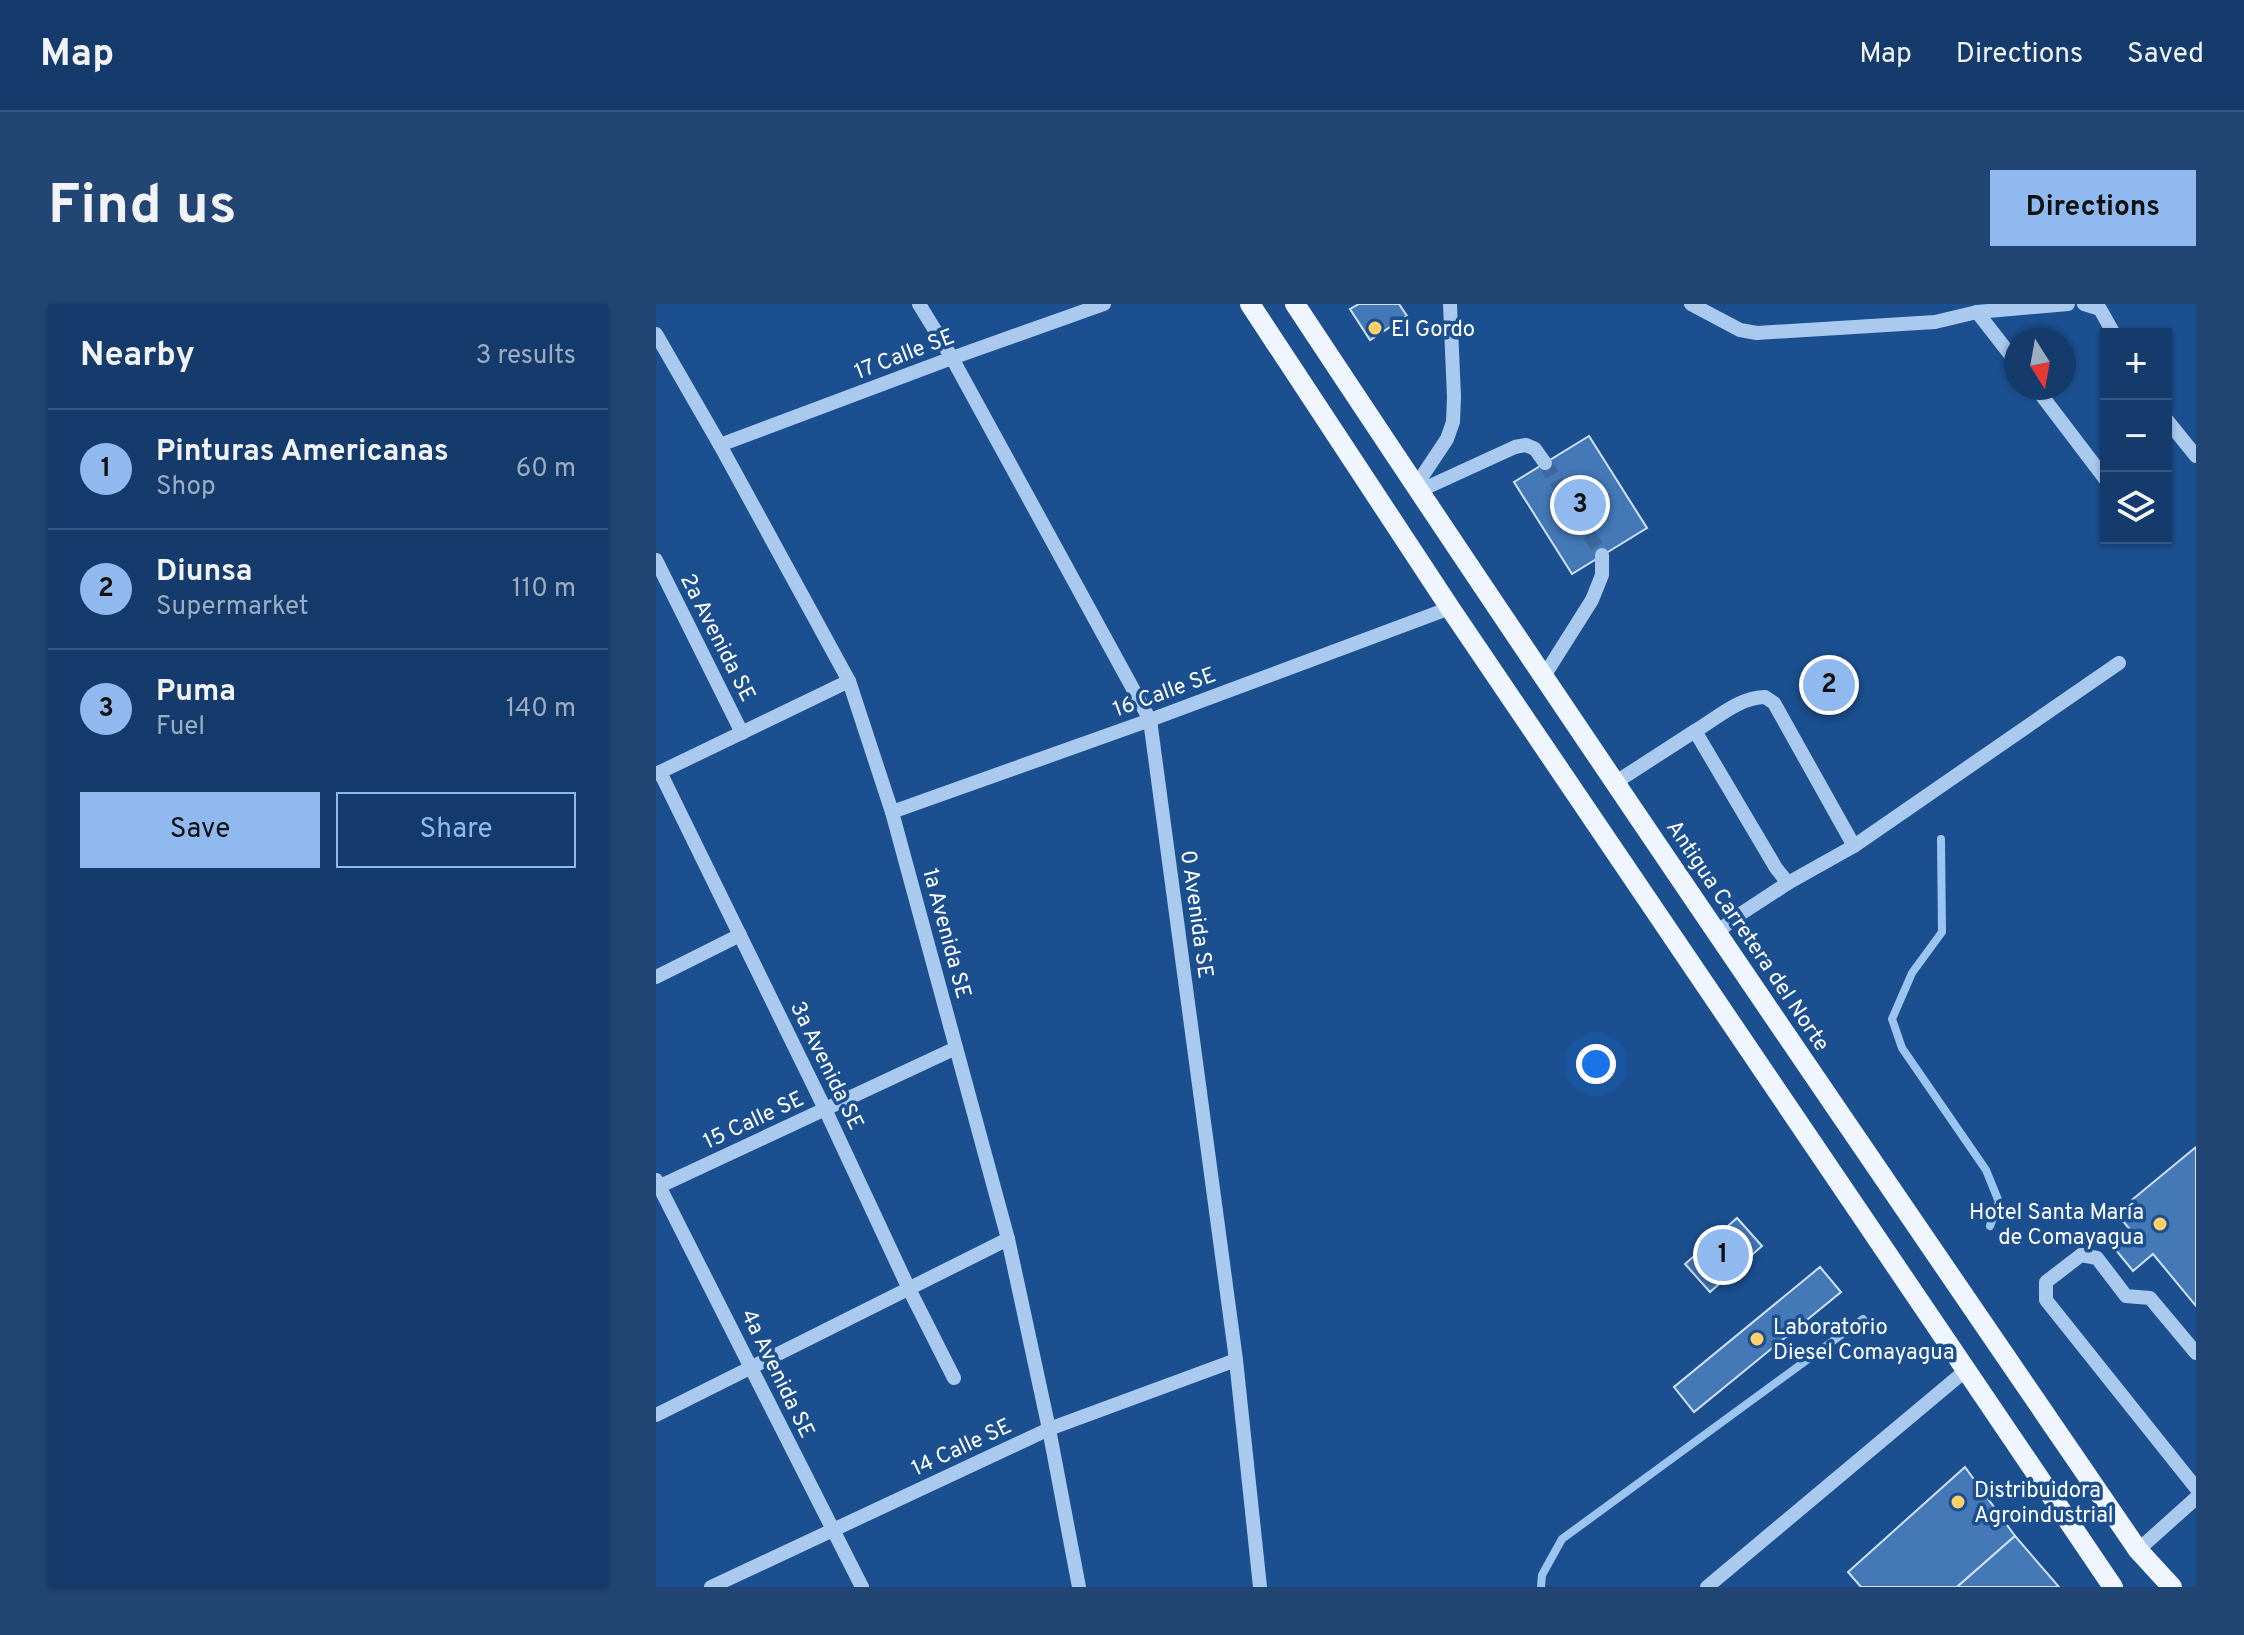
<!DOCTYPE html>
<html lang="en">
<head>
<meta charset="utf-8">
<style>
	body { margin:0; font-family:Overpass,sans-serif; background:#214673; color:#f1f3f6 }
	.controls { position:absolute; right:24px; top:24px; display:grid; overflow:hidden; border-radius:0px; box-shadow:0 2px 6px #0004 }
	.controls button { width:72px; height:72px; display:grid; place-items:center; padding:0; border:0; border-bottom:2px solid #33557e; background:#143b6b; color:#f1f3f6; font:40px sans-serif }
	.compass { position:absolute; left:1348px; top:24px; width:72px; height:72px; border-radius:50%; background:#143b6b; box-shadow:0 2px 6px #0004; rotate:169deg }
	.you { position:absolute; left:940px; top:760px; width:28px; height:28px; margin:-20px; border:6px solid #fff; border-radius:50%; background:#1a73e8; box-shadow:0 0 0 12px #1a73e833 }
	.badge { display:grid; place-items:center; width:52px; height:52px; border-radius:50%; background:#90b9f0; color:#111; font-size:26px; font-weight:700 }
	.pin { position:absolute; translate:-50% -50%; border:4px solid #fff; box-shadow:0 2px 8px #0006 }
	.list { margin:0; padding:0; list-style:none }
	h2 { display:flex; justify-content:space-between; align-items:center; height:104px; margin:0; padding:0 32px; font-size:34px }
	h2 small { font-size:26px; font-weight:400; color:#9dadc1 }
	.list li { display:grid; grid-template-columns:52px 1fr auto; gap:24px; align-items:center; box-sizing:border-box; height:120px; padding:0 32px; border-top:2px solid #33557e }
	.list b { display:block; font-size:30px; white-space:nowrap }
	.list p { margin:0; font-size:26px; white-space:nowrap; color:#9dadc1 }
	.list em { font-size:26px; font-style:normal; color:#9dadc1 }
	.actions { display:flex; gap:16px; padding:24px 32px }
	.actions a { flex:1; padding:18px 0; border:2px solid #90b9f0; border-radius:0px; text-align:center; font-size:28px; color:#90b9f0 }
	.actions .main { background:#90b9f0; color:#111 }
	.icon { flex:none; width:44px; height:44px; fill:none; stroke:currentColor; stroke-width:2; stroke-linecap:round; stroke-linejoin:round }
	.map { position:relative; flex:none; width:1540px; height:1283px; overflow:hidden; border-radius:0px }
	header { display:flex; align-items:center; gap:48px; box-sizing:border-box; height:112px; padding:0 40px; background:#143b6b; border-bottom:2px solid #33557e }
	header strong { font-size:38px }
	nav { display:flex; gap:44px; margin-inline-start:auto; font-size:28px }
	.intro { display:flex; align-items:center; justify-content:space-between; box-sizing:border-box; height:192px; padding:0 48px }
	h1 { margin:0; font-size:56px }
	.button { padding:20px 36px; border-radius:0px; background:#90b9f0; color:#111; font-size:28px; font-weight:700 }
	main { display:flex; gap:48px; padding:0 48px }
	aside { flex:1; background:#143b6b; border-radius:0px; box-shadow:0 2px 6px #0004 }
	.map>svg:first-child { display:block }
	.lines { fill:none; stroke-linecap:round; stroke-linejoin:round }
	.stream { stroke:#9cc4f0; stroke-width:8 }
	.building { fill:#4478b7; stroke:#cfe3fa; stroke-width:2 }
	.minor-tunnel { stroke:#3d69a0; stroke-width:14; stroke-dasharray:14 7; stroke-linecap:butt }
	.minor { stroke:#a9c9ee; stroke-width:14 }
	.major { stroke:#f0f6ff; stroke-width:20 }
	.poi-dot { fill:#ffd166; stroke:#1b4f8f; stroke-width:3 }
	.labels { text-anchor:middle; stroke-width:7; stroke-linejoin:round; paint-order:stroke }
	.poi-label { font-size:22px; fill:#fff; stroke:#1b4f8f; text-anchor:start }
	.street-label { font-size:22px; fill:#fff; stroke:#1b4f8f }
</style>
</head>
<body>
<header>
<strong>Map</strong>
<nav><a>Map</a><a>Directions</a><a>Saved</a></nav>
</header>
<div class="intro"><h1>Find us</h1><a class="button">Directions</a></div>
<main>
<aside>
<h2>Nearby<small>3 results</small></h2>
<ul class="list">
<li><span class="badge">1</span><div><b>Pinturas Americanas</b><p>Shop</p></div><em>60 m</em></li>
<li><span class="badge">2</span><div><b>Diunsa</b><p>Supermarket</p></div><em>110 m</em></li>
<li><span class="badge">3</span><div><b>Puma</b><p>Fuel</p></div><em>140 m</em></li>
</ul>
<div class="actions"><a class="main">Save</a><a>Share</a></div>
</aside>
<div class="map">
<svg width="1540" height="1283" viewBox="0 0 1540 1283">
	<rect width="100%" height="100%" fill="#1b4f8f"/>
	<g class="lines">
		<!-- stream -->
		<g class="stream">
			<path d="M1285 535 1286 628 1256 669 1236 715 1246 744 1330 866 1343 898 1334 922"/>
			<path d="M885 1283 886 1271 906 1235 1207 1015"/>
		</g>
	</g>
	<!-- building -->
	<g class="building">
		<path d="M703 0H743L751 12 714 36 694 5Z"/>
		<path d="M933 132 991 224 916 270 858 178Z"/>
		<path d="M1540 843V1002L1497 950 1477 967 1459 945 1478 930 1460 909Z"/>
		<path d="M1081 914 1106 942 1054 988 1029 960Z"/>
		<path d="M1164 963 1185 988 1038 1108 1018 1083Z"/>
		<path d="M1309 1163 1359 1232 1301 1283H1205L1192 1268Z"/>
		<path d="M1359 1232 1403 1283H1301Z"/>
	</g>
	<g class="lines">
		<!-- minor-tunnel -->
		<path class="minor-tunnel" d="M889 159 946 251"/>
		<!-- minor -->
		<g class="minor">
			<path d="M263 0 296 54 494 416 580 1056 604 1283"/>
			<path d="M1035 0 1084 26 1101 29 1279 18 1321 8 1412 0"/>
			<path d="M1428 0 1444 5 1458 30"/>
			<path d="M1321 8 1360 58"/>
			<path d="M0 30 64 141 193 377 236 508 352 935 393 1125 423 1283"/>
			<path d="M1380 84 1450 176"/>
			<path d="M1510 115 1540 152"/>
			<path d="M64 141 296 54 448 0"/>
			<path d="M759 183 791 135 797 118 798 93 794 0"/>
			<path d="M763 187 859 143 870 141 879 145 889 159"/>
			<path d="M0 256 86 429"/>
			<path d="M888 372 936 296 946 271V251"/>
			<path d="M1039 427C1061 414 1084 393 1109 393L1118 399 1198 542"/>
			<path d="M4 468 169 805 253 985 298 1074"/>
			<path d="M0 470 193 377"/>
			<path d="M960 478 1039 427 1120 564 1132 579"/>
			<path d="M236 508 494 416 794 304"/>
			<path d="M1061 628 1086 609 1132 579 1198 542 1463 359"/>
			<path d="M0 673 84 631"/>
			<path d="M0 876 206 1283"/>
			<path d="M0 884 300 744"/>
			<path d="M1540 1049 1494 994 1470 992 1441 954 1425 951 1390 978V996L1540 1184"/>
			<path d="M0 1111 352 935"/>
			<path d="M1482 1246 1540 1194"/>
			<path d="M55 1283 393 1125 580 1056"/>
			<path d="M1051 1283 1309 1067"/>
		</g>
		<!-- major -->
		<g class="major">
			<path d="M594 0 794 304 1457 1283"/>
			<path d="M639 0C915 418 1199 832 1482 1246L1516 1283"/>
		</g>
	</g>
	<!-- markers -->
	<g class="poi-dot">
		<circle cx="719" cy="24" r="8"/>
		<circle cx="1504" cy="920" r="8"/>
		<circle cx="1101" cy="1035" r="8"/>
		<circle cx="1302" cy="1198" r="8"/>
	</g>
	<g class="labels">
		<!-- poi labels -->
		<g class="poi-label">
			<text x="735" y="32">El Gordo</text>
			<text x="1488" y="915" text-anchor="end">Hotel Santa María<tspan x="1488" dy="25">de Comayagua</tspan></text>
			<text x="1117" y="1030">Laboratorio<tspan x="1117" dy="25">Diesel Comayagua</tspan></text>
			<text x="1318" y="1193">Distribuidora<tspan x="1318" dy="25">Agroindustrial</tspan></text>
		</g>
		<!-- street labels -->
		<g class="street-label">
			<text transform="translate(248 49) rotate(-21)" y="8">17 Calle SE</text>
			<text transform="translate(63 333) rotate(63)" y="8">2a Avenida SE</text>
			<text transform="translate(508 387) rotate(-20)" y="8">16 Calle SE</text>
			<text transform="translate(542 610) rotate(82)" y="8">0 Avenida SE</text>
			<text transform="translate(292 629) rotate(75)" y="8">1a Avenida SE</text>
			<text transform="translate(1093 631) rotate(56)" y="8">Antigua Carretera del Norte</text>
			<text transform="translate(172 761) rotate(64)" y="8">3a Avenida SE</text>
			<text transform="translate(97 815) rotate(-25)" y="8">15 Calle SE</text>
			<text transform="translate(123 1069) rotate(64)" y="8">4a Avenida SE</text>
			<text transform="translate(305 1142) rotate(-25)" y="8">14 Calle SE</text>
		</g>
	</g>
</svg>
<div class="controls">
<button>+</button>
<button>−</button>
<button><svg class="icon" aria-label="layers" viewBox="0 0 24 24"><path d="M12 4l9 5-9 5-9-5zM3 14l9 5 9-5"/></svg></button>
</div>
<svg class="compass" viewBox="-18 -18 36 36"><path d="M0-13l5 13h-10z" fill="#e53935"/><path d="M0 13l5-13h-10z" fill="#9dadc1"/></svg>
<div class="you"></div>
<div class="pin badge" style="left:1067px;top:951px">1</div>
<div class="pin badge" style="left:1173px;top:381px">2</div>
<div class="pin badge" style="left:924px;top:201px">3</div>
</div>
</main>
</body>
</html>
